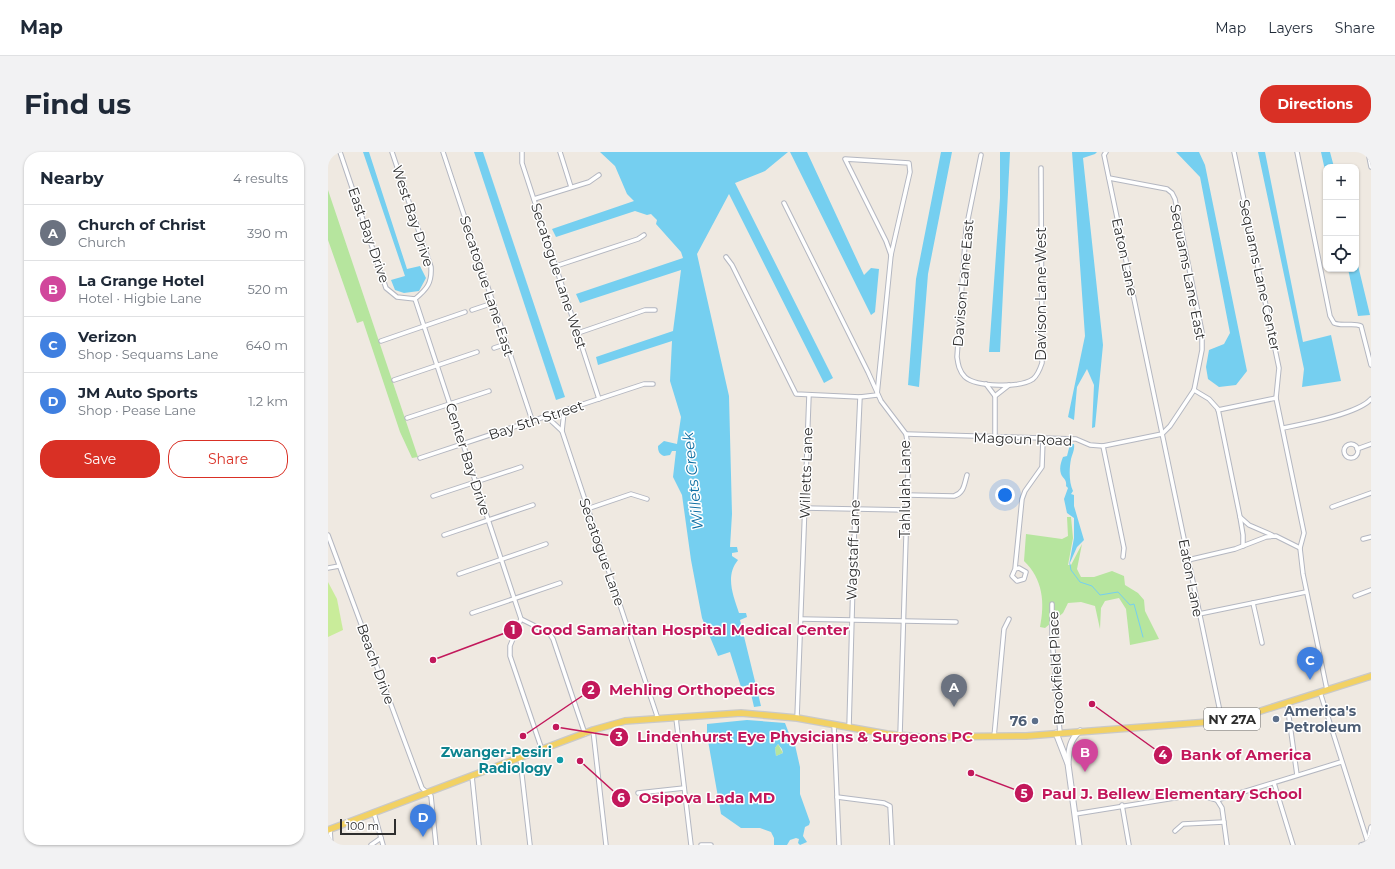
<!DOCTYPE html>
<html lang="en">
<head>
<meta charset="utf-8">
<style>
	body { margin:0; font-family:Montserrat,sans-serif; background:#f2f2f3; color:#1f2937 }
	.controls { position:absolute; right:12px; top:12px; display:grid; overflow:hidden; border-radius:8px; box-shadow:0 1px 3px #0004 }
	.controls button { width:36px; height:36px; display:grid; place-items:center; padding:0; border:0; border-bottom:1px solid #e0e1e3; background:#fff; color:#1f2937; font:20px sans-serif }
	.scale { position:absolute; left:12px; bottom:10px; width:56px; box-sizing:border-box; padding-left:4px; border:2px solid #2e2e2e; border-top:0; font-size:11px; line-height:14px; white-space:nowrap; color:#2e2e2e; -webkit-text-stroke:3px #fff; paint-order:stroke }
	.you { position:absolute; left:677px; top:343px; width:14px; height:14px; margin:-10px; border:3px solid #fff; border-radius:50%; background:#1a73e8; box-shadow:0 0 0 6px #1a73e833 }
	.badge { display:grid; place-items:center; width:26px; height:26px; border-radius:50%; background:#d93025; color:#fff; font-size:13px; font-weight:700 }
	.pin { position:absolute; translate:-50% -33px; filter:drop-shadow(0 1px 2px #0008) }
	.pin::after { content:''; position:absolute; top:21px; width:14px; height:12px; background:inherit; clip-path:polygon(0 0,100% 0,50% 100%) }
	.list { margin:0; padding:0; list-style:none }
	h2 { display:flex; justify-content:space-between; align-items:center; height:52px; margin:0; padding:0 16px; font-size:17px }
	h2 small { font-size:13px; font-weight:400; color:#747a83 }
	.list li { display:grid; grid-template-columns:26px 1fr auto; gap:12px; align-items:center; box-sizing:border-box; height:56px; padding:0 16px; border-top:1px solid #e0e1e3 }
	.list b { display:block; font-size:15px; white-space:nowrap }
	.list p { margin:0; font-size:13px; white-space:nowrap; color:#747a83 }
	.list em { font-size:13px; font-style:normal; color:#747a83 }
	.actions { display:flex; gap:8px; padding:12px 16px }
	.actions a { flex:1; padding:9px 0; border:1px solid #d93025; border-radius:16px; text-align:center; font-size:14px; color:#d93025 }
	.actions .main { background:#d93025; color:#fff }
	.icon { flex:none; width:22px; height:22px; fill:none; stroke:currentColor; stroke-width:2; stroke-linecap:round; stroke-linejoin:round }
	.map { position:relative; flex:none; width:1043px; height:693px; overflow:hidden; border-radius:16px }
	header { display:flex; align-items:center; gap:24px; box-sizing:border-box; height:56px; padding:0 20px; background:#fff; border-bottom:1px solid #e0e1e3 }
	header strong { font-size:19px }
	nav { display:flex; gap:22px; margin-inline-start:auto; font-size:14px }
	.intro { display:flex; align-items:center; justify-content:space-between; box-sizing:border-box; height:96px; padding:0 24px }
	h1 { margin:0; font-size:28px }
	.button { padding:10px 18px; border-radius:16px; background:#d93025; color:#fff; font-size:14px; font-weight:700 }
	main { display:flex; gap:24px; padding:0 24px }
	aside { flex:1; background:#fff; border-radius:16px; box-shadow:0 1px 3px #0004 }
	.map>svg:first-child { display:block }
	.green { fill:#b6e59e }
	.pitch { fill:#c9ec9a }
	.water { fill:#75cff0; fill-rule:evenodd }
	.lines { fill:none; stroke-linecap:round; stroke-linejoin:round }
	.stream { stroke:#75cff0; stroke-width:1 }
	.street-casing { stroke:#b4b7c1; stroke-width:5.5 }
	.secondary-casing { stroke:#b4b7c1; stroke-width:7 }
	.primary-casing { stroke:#c9c9c9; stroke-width:8 }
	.street { stroke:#fff; stroke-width:3.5 }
	.secondary { stroke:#fff; stroke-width:5 }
	.primary { stroke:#f2d163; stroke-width:5.5 }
	.service-dot { fill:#5c6f8a; stroke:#fff; stroke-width:1.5 }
	.culture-dot { fill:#0f9aa8; stroke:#fff; stroke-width:1.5 }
	.labels { text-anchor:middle; stroke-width:3; stroke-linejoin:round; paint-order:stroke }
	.shield { fill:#fff; stroke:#6d6d6d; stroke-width:1 }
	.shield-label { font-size:13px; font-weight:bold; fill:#2e2e2e }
	.street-label { font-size:14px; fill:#2e2e2e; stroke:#fff }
	.service-label { font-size:14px; font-weight:bold; fill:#4e5e75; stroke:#fff; text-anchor:start }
	.culture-label { font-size:14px; font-weight:bold; fill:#0d838f; stroke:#fff; text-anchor:end }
	.water-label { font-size:15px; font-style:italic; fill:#0d6fa3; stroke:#fff }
	.leader { fill:none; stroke:#c2185b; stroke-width:1.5 }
	.callout-dot { fill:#c2185b; stroke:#fff; stroke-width:1.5 }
	.mark-label { font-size:12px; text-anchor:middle; font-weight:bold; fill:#fff }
	.callout-label { font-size:15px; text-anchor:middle; font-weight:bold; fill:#c2185b; stroke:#fff; stroke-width:3; stroke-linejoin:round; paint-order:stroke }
</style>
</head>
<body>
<header>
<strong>Map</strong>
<nav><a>Map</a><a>Layers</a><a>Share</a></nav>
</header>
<div class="intro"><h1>Find us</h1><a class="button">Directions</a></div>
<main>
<aside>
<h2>Nearby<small>4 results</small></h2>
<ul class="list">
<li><span class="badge" style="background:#6b7280">A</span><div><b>Church of Christ</b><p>Church</p></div><em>390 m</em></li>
<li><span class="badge" style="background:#d1479c">B</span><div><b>La Grange Hotel</b><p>Hotel · Higbie Lane</p></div><em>520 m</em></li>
<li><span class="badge" style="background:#3f7fe0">C</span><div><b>Verizon</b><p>Shop · Sequams Lane</p></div><em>640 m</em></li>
<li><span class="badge" style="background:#3f7fe0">D</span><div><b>JM Auto Sports</b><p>Shop · Pease Lane</p></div><em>1.2 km</em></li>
</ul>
<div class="actions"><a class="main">Save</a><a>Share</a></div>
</aside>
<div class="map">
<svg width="1043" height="693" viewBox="0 0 1043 693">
	<rect width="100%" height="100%" fill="#efe9e1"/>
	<!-- green -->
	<g class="green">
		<path d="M0 38 90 305 84 306 72 280 35 169 29 171 0 88Z"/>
		<path d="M739 365H743L745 386 740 413H743L754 392 749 417 753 425H766L784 419 796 424 797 433 810 441 816 448 817 459 831 487 802 493 798 457 791 446 777 449 773 456 772 477 767 454 753 450 740 451 735 461 717 476 712 475C717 451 715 427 696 409L698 382 734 387 740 384Z"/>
		<path d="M450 592 455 601 448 604 447 596Z"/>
	</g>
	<!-- pitch -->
	<path class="pitch" d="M0 430 9 447 15 478 0 485Z"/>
	<!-- water -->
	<g class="water">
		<path d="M35 0H41L79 117 92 114 98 126 91 139 76 141 67 138 63 128 77 124Z"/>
		<path d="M146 0H155L237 245 228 248Z"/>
		<path d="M272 0H460L437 19 407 31 505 226 496 231 401 42 369 102 401 244 404 362 402 395H409L410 400 404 401V404L410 408C397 424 405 443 411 461H418L419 465 412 468 433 554 426 555 421 533 413 535 402 500 390 504 374 466 363 408 354 343 345 325 348 299H344L342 303 336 304C331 302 330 299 330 294L336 289 349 292 353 265 342 229 344 189 270 213 268 205 345 179 353 118 252 151 248 142 355 106 353 100 328 72 329 68 323 62 319 63 307 59 228 85 224 77 306 49 299 42 287 14Z"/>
		<path d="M462 0H479L536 123 543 116 551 117 547 160 543 163Z"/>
		<path d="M613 0H624L600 122 591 235 580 233 588 127Z"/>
		<path d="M672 0H682L672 200H661L672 46Z"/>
		<path d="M744 0H769L767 2 755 6 775 193 767 275 764 276 766 233 759 217 749 235 746 268 740 265 757 184Z"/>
		<path d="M848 0H871L877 13 919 219 908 233 891 235 880 227 878 215 881 198 896 192 902 181 872 25Z"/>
		<path d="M930 0H937L975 190 1003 183 1013 229 974 235 976 217Z"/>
		<path d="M993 0H1002L1006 15H998V23Z"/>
		<path d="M1028 105 1042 163 1030 164 1020 117H1028Z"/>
		<path d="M742 292H746C747 298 744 302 743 307 741 317 741 331 745 339L743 342 746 343V354L756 388 749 395 741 413 746 386V366L739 361 736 347 740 336 738 334C739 327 735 327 733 322 731 316 733 310 735 305L739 304Z"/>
		<path d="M419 568 457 571 465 592 467 593 472 615V642L482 670 481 673 477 675 475 684 479 690 472 693 470 691 471 687 468 686 462 688 459 693H446V686L443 680 432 676H413L393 662 379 583V572ZM450 592 454 597 455 601 448 604 447 596Z"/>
	</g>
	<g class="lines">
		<!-- stream -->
		<path class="stream" d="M742 412 743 418 752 430 764 434 772 443 790 440 802 453 806 452 815 485"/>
		<defs>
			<g id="street">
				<path d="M12 0 58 136 69 145 87 147"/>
				<path d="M64 0 103 115C104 131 99 137 87 147"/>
				<path d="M115 0 204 268"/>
				<path d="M194 0V11L271 247"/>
				<path d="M232 0 243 35"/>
				<path d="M778 0 776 3 894 569"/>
				<path d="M906 0 951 216 948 246 976 381 972 396 975 422 999 538"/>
				<path d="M969 0 1002 164 1006 171C1015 175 1025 170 1033 174L1043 213"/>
				<path d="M1040 0 1043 15"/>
				<path d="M653 3 638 77 629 205C630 212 631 219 637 225 648 235 692 236 705 227 710 223 712 217 714 211L713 16"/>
				<path d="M517 7 581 11 582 20 563 103 558 89Z"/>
				<path d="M206 47 261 30 271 23"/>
				<path d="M456 51 540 220 553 249 578 282 580 295V319L572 583"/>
				<path d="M398 105 404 113 468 242 532 245 549 243 563 103"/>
				<path d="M228 114 310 87 316 83"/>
				<path d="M87 147 193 467"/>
				<path d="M144 158 165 151"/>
				<path d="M250 181 317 158H327"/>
				<path d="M53 189 137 160"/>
				<path d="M166 196 178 192"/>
				<path d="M66 228 149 200"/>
				<path d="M658 232 667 244"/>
				<path d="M866 238 881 247 890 257 912 365 915 383V394"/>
				<path d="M890 258 948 246"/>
				<path d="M236 260 234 279 330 567"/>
				<path d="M219 265 234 279"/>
				<path d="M79 266 161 239"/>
				<path d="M955 276C975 272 1030 262 1043 247"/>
				<path d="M578 282 748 287 762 293 775 294 834 282 842 274 866 238 874 198V180L847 47 844 41 839 37 781 26"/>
				<path d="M667 286V244L681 233"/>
				<circle cx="1023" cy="299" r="7"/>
				<path d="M775 294 796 396 795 405"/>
				<path d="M1029 297 1043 292"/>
				<path d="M92 306 316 232H325"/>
				<path d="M579 343 626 344C636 341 636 333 639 323"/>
				<path d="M105 344 193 315"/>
				<path d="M1004 355 1043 341"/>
				<path d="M476 356 578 358"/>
				<path d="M259 357 303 342 319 347"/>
				<path d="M912 365 921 373 944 383"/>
				<path d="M0 383 94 636 103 644 108 693"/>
				<path d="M116 383 205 353"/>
				<path d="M1035 387 1043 385"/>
				<path d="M860 408 907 397 938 385 948 384 972 396"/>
				<path d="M0 416 11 414"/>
				<path d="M687 417 691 416 698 420 696 427 689 429 684 424 687 417 694 347 697 339 714 315 715 287"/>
				<path d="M131 422 218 392"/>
				<path d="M1027 444 1043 438"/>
				<path d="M925 451 934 491"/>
				<path d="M724 452V486L732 581"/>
				<path d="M144 461 232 431"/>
				<path d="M871 462 978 440"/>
				<path d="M193 467 221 481 225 487 257 582"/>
				<path d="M193 467 182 494V504L214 598"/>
				<path d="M473 467 628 470"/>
				<path d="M992 540 1040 691 1033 693"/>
				<path d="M959 551 969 623"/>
				<path d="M348 566 363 693"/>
				<path d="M469 566 481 243"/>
				<path d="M506 573 511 693"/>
				<path d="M521 575 527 357 532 245"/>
				<path d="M265 578 278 693"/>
				<path d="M666 585 676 477 681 467"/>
				<path d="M192 606 202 693"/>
				<path d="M144 624 151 693"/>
				<path d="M946 631 965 693"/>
				<path d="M310 641 356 636"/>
				<path d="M509 645 556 651 562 654 564 693"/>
				<path d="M889 648 1013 610"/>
				<path d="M889 648 894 656 899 693"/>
				<path d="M794 653 801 693"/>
				<path d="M46 661 55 693"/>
				<path d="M747 662 859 644 871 643 889 648"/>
				<path d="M2 677 3 693"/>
				<path d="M847 679 855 672 896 670"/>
				<path d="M1040 689 1043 675"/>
				<path d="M43 693 53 686"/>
				<path d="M373 693H383"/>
			</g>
			<g id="secondary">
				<path d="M728 581 740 612 751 693"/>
				<path d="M740 611C741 599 741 588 752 579"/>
			</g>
			<path id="primary" d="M0 678 265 578 297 569 413 561 469 566 559 582 591 585 698 584 894 569 920 563 1043 524"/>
		</defs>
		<!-- street casing -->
		<use href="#street" class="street-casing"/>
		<!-- secondary casing -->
		<use href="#secondary" class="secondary-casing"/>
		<!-- primary casing -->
		<use href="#primary" class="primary-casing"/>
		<!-- street -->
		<use href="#street" class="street"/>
		<!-- secondary -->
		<use href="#secondary" class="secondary"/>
		<!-- primary -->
		<use href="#primary" class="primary"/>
	</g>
	<!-- markers -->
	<g class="service-dot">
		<circle cx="948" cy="567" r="4"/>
		<circle cx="707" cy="569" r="4"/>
	</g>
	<circle class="culture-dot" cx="232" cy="608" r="4"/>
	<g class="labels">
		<!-- shield labels -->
		<rect class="shield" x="876" y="556" width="56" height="22" rx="3"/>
		<g class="shield-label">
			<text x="904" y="572">NY 27A</text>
		</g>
		<!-- street labels -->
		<g class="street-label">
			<text transform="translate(85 64) rotate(72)" y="5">West Bay Drive</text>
			<text transform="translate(41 83) rotate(71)" y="5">East Bay Drive</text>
			<text transform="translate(797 105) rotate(78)" y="5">Eaton Lane</text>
			<text transform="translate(860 120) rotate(79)" y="5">Sequams Lane East</text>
			<text transform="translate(932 123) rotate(78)" y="5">Sequams Lane Center</text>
			<text transform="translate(231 124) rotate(72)" y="5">Secatogue Lane West</text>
			<text transform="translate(635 131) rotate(-85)" y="5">Davison Lane East</text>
			<text transform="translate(159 134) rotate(72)" y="5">Secatogue Lane East</text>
			<text transform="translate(713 142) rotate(-90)" y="5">Davison Lane West</text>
			<text transform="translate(208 268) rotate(-18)" y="5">Bay 5th Street</text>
			<text transform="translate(695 287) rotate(2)" y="5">Magoun Road</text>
			<text transform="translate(140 307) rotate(72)" y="5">Center Bay Drive</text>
			<text transform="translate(478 321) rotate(-88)" y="5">Willetts Lane</text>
			<text transform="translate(577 337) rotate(-90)" y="5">Tahlulah Lane</text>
			<text transform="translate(525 398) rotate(-88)" y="5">Wagstaff Lane</text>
			<text transform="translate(274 400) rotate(71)" y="5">Secatogue Lane</text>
			<text transform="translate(863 426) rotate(79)" y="5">Eaton Lane</text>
			<text transform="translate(48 512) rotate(70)" y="5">Beach Drive</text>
			<text transform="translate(728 516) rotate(-93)" y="5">Brookfield Place</text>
		</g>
		<!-- service labels -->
		<g class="service-label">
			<text x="956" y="564">America's<tspan x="956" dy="16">Petroleum</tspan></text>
			<text x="699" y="574" text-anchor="end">76</text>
		</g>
		<!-- culture labels -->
		<g class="culture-label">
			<text x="224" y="605">Zwanger-Pesiri<tspan x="224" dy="16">Radiology</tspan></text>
		</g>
		<!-- water labels -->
		<g class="water-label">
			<text transform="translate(365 329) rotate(-96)" y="5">Willets Creek</text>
		</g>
	</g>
	<!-- callouts -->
	<path class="leader" d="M105 508L185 478M195 584L263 538M228 575L291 585M764 552L835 603M643 621L696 641M252 609L293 646"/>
	<g class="callout-dot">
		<circle cx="105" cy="508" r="4"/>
		<circle cx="195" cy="584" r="4"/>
		<circle cx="228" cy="575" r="4"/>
		<circle cx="764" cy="552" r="4"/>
		<circle cx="643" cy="621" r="4"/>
		<circle cx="252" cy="609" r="4"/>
		<circle cx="185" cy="478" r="10"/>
		<circle cx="263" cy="538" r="10"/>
		<circle cx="291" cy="585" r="10"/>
		<circle cx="835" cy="603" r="10"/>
		<circle cx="696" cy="641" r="10"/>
		<circle cx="293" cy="646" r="10"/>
	</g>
	<g class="mark-label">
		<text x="185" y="482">1</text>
		<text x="263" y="542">2</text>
		<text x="291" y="589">3</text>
		<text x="835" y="607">4</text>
		<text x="696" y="646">5</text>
		<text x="293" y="650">6</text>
	</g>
	<g class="callout-label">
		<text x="362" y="483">Good Samaritan Hospital Medical Center</text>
		<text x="364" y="543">Mehling Orthopedics</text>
		<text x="477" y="590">Lindenhurst Eye Physicians &amp; Surgeons PC</text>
		<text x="918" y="608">Bank of America</text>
		<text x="844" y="647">Paul J. Bellew Elementary School</text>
		<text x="379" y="651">Osipova Lada MD</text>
	</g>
</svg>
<div class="controls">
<button>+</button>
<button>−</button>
<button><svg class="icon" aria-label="locate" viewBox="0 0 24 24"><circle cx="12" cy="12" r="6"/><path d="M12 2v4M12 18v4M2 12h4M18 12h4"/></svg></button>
</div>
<div class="scale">100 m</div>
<div class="you"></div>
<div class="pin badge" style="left:626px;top:555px;background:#6b7280">A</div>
<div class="pin badge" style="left:757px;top:620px;background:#d1479c">B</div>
<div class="pin badge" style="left:982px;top:528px;background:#3f7fe0">C</div>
<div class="pin badge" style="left:95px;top:685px;background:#3f7fe0">D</div>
</div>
</main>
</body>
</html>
